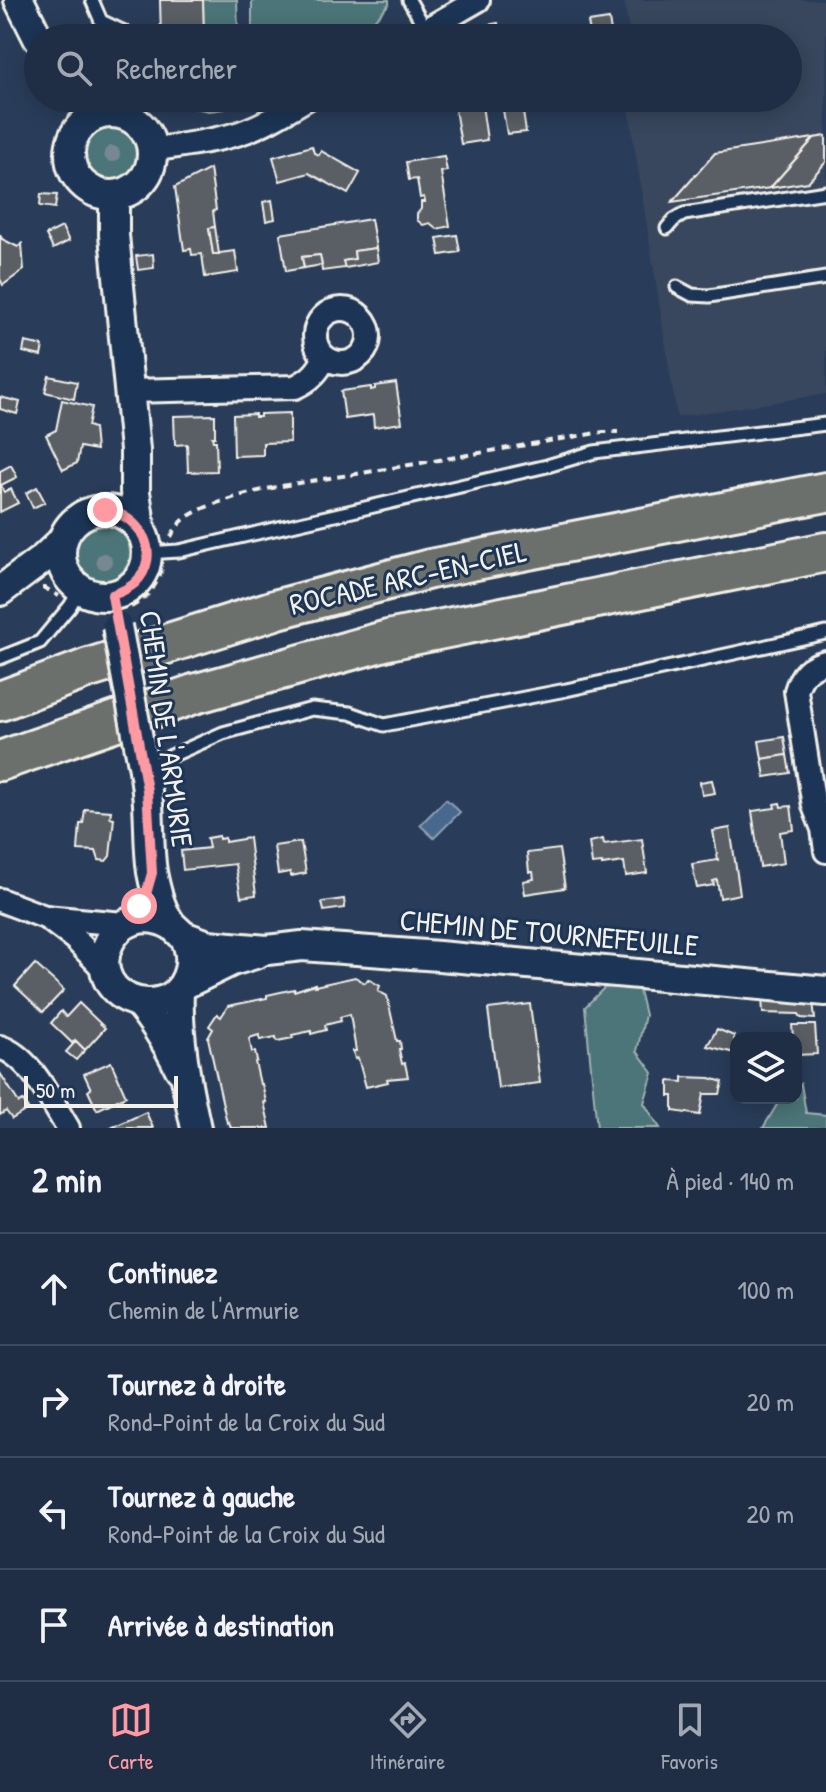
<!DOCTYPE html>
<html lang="fr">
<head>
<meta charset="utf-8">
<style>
	body { margin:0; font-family:"Patrick Hand",sans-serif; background:#2c3a4f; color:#f1f3f6 }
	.controls { position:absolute; right:24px; bottom:24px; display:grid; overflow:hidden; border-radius:16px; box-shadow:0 4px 20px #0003 }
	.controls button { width:72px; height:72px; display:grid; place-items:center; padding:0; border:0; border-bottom:2px solid #3c4a5d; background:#1f2e44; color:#f1f3f6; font:40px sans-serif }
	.scale { position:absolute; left:24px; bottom:20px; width:154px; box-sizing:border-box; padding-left:8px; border:4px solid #f4f1e8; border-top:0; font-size:22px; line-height:28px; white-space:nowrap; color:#f4f1e8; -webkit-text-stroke:6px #1d3557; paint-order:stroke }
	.stop { position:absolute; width:24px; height:24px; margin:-18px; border:6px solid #ff9aa2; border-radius:50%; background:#fff }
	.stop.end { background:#ff9aa2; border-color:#fff; box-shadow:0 2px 8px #0008 }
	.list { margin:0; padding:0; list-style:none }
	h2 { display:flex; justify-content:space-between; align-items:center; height:104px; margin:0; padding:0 32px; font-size:34px }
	h2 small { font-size:26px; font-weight:400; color:#a1a8b2 }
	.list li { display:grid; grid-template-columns:52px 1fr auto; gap:24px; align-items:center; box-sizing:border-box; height:112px; padding:0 32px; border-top:2px solid #3c4a5d }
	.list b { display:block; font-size:30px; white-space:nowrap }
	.list p { margin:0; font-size:26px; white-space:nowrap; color:#a1a8b2 }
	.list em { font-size:26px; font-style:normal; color:#a1a8b2 }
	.icon { flex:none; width:44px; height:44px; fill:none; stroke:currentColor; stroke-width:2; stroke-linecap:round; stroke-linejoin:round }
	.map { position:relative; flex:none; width:826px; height:1128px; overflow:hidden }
	.search { position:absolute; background:#1f2e44; box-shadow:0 4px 20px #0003; left:24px; right:24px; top:24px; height:88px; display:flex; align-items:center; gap:20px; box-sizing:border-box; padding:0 28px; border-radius:44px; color:#a1a8b2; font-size:30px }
	.sheet { height:552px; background:#1f2e44 }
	nav { display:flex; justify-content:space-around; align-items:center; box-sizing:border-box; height:112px; border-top:2px solid #3c4a5d; background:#1f2e44; font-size:22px; color:#a1a8b2 }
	nav a { display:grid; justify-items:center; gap:4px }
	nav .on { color:#ff9aa2 }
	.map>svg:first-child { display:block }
	.built { fill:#38475d }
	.green { fill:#4c7478; stroke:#a0b2b0; stroke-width:2 }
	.water { fill:#48688e; stroke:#8d9fb2; stroke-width:2 }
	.building { fill:#5a5f65; stroke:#f4f1e8; stroke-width:2 }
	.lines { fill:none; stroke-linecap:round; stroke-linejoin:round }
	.service-casing { stroke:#f4f1e8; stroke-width:17 }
	.minor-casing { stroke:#f4f1e8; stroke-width:28 }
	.tertiary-casing { stroke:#f4f1e8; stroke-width:34 }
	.trunk-casing { stroke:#f4f1e8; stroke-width:44 }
	.path { stroke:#f4f1e8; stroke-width:4; stroke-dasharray:8 6; stroke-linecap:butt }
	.service { stroke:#1d3557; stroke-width:11 }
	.minor { stroke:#1d3557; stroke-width:22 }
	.tertiary { stroke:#1d3557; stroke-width:28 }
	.trunk { stroke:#6c706d; stroke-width:38 }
	.tertiary-bridge-casing { stroke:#f4f1e8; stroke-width:34; stroke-linecap:butt }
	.tertiary-bridge { stroke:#1d3557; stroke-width:28 }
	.tree { fill:#788893 }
	.route { stroke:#ff9aa2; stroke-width:10 }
	.labels { text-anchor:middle; stroke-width:6; stroke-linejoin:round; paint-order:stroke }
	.street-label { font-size:30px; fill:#f4f1e8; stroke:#1d3557 }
</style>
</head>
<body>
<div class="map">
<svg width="826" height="1128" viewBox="0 0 826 1128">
	<rect width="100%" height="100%" fill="#293d5a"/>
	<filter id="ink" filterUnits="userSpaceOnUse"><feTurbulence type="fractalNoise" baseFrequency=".0125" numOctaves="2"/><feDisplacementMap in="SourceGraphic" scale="16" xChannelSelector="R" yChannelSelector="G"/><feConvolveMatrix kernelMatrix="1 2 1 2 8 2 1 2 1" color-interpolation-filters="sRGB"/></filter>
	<g filter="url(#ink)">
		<!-- built -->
		<path class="built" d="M624 0H826V394L677 417 627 98H788V38H630Z"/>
		<!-- green -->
		<g class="green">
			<path d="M203 0H237L238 33 220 38H204Z"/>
			<path d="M257 0H389V4L358 38H252V2Z"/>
			<path d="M155 98H253L224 109 209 111 155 100Z"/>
			<circle cx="111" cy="154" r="27"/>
			<circle cx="102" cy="553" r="28"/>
			<path d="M637 982 645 1015 637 1051 653 1073 644 1103 660 1128H597L585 1007 604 988Z"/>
			<path d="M801 1084 806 1113 826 1115V1128H763L781 1098H796V1088Z"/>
		</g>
		<!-- water -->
		<path class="water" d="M446 799 460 812 434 838 420 825Z"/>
		<!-- building -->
		<g class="building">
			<path d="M160 0H203L204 38H161Z"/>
			<path d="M609 19 612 38H591L588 22Z"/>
			<path d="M498 23 500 38H478L476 27Z"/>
			<path d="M453 98H481L487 140 461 144Z"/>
			<path d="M501 98H521L526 132 507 134Z"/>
			<path d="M826 136V162L808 182 770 188 814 138Z"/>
			<path d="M814 138 770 188 672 202 715 153Z"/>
			<path d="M312 146 314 153 319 155 321 151 360 173 348 194 309 173 280 181 273 157Z"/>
			<path d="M444 156 447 171 441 172 450 226 437 229 430 223 423 225 417 220V214L421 209V202H425L424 197 420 198 417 179 409 180 406 162Z"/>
			<path d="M210 169 216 210 213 211 215 227 209 228 213 254 235 251 238 272 205 277 202 254 192 255 191 249 184 250 175 187Z"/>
			<path d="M41 194 57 195 55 208 40 206Z"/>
			<path d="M272 200 275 219 266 221 263 202Z"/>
			<path d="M371 219 376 248 354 251 355 259 343 261 345 268 322 271 320 255 302 257 304 268 286 271 280 234Z"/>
			<path d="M62 227 69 241 53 249 46 235Z"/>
			<path d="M215 227 219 254H213L209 228Z"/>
			<path d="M0 234 2 239 18 247 22 244 24 270 3 285 0 279Z"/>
			<path d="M457 235 460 252 440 255 437 238Z"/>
			<path d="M376 248 378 262 345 268 343 261 355 259 354 251Z"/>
			<path d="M153 254 154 268 138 270 136 256Z"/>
			<path d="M320 255 322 265 304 268 302 257Z"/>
			<path d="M25 342 43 346 41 356 23 352Z"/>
			<path d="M49 376 77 382 74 399 45 392Z"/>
			<path d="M396 383 402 423 374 427 373 415 345 419 341 391 371 387V390L375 389V386Z"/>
			<path d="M0 397 20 402 17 414 0 409Z"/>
			<path d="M62 400 92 407 88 426 94 428 96 450 80 447 77 463 63 470 46 435 56 430Z"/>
			<path d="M290 413V442L263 443V455L234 456 233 415 255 414V417H260V414Z"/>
			<path d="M215 415V437H212L213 441H216L217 471 188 472 187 444 175 445 174 416Z"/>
			<path d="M11 465 17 477 1 485 4 492 11 489 18 503 0 512V471Z"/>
			<path d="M37 487 45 502 33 508 26 493Z"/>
			<path d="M784 737 787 755 762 759 759 741Z"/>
			<path d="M787 755 790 773 765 777 762 759Z"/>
			<path d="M712 780 715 793 702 795 700 782Z"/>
			<path d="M780 803 781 807 791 806 794 830 780 832 784 863 760 867 752 811 775 808 774 804Z"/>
			<path d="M85 809 111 811 110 817 114 818 110 856 106 861 99 860 96 851 78 850 80 824H83Z"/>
			<path d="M730 828 740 894 720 898 717 880 713 881 714 885 697 888 692 864 718 860 713 831Z"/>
			<path d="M219 836V839L225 838V842L249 838 256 895 241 897 235 864 183 870 181 851 209 848 207 838Z"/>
			<path d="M603 839 604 844 642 839 647 873 626 876 624 862 602 865V863L592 864 589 842Z"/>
			<path d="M301 842 306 873 291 876 290 872 278 874 274 846Z"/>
			<path d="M559 849 565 888 525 894 523 881 534 879 533 872H529L527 853Z"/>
			<path d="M344 899 345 908 324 911 322 902Z"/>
			<path d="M35 964 64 990 43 1012 15 986Z"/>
			<path d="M355 977 365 983 368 979 380 986 378 991 387 996 397 1041H400L401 1049H399L402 1064 405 1063 408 1077 387 1079 388 1082 366 1087 358 1058 355 1059 353 1051H356L350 1014 340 1017 341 1021 325 1025 326 1030 311 1034V1031L292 1035 293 1038 277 1041 276 1037 260 1040 259 1035 249 1038 252 1052H255L257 1061 255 1062 260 1084H262L266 1102H264L270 1128H231L229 1122 227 1123 208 1038 213 1029 209 1026 217 1014 221 1017 228 1006 267 998V995L294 989V991L315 984V986Z"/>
			<path d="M762 997 813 1001 815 1019 801 1018 799 1014 763 1013Z"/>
			<path d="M79 1003 105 1028 85 1050 75 1040 72 1043 51 1023 61 1011 66 1017Z"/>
			<path d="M530 1004 540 1083 498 1088 488 1009Z"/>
			<path d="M792 1025H815L817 1054 796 1055V1038H793Z"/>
			<path d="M717 1029 734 1036 735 1053 707 1046Z"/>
			<path d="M76 1041 85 1050 76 1060 66 1052Z"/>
			<path d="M111 1062 126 1096 97 1110 88 1091 91 1089 84 1074Z"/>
			<path d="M0 1073 19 1103 23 1101 28 1109 12 1119 6 1111 0 1115Z"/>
			<path d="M683 1077 710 1078 723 1082 720 1094H704L700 1115 673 1111V1096H669V1081L683 1082Z"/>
			<path d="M146 1112 153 1128H111Z"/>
		</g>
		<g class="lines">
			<defs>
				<g id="service">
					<path d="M92 0 101 21 124 32 127 38"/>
					<path d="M409 0 426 30"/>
					<path d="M130 117 143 98"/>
					<path d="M667 228 674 220 684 214 826 192"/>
					<path d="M677 287 692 295 709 296 826 278"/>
					<path d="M147 553 179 551 547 466 594 452 826 424"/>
					<path d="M0 658 40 642 70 606 80 589"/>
					<path d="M144 768 223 733 312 709 350 713 384 725 566 690 826 633"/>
				</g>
				<g id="minor">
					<path d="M412 38 478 0"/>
					<path d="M152 150C181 145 212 142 240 133 264 125 286 111 308 98"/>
					<circle cx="342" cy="336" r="27"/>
					<path d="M129 391 295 387C310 380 317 373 325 358"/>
					<path d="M826 662C809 666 801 674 796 691L814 806 823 829 826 851"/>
					<path d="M0 900 45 917 124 924"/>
					<path d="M46 917 75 939 106 971"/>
					<path d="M0 1047C31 1057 51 1101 68 1128"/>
				</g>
				<g id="tertiary">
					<path d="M19 0 38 38"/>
					<circle cx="111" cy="154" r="41"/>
					<path d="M114 195V235L135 450V492L141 531"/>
					<circle cx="104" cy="553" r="43"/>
					<path d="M0 591 44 558 62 541"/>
					<path d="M139 744C142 760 146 776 147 792 150 819 148 846 152 872 155 888 161 911 171 924 175 929 180 932 184 937 196 957 190 984 171 997 158 1004 143 1005 129 999 77 975 115 895 171 925"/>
					<path d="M183 936 208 945 267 950 302 946 439 956 826 991"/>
					<path d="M183 985 232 961 258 953"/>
					<path d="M179 990C177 1036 186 1083 196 1128"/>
					<path d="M137 1002C155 1022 168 1045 180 1069"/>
				</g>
				<g id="trunk">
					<path d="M0 701 86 669 278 609 430 569 826 492"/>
					<path d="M0 761 194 694 388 640 826 552"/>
				</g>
			</defs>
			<!-- service casing -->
			<use href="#service" class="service-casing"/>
			<!-- minor casing -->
			<use href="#minor" class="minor-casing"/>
			<!-- tertiary casing -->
			<use href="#tertiary" class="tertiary-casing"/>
			<!-- trunk casing -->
			<use href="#trunk" class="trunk-casing"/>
			<!-- path -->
			<g class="path">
				<path d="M171 537C177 523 188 515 202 509 253 487 314 481 368 472 446 459 524 445 603 432H618"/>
				<path d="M42 588H45L59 596"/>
				<path d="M131 607C149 597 158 584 163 565"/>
			</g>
			<!-- service -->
			<use href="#service" class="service"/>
			<!-- minor -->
			<use href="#minor" class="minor"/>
			<!-- tertiary -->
			<use href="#tertiary" class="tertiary"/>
			<!-- trunk -->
			<use href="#trunk" class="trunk"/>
			<defs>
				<path id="tertiary-bridge" d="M117 626 139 744"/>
			</defs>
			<!-- tertiary-bridge casing -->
			<use href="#tertiary-bridge" class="tertiary-bridge-casing"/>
			<!-- tertiary-bridge -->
			<use href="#tertiary-bridge" class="tertiary-bridge"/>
		</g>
		<!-- trees -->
		<g class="tree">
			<circle cx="112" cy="154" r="8"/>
			<circle cx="104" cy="561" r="8"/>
		</g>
	</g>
	<g class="lines" filter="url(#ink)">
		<!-- route -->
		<path class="route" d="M105 510C141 515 163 555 135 583 128 589 121 592 112 595L147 790 152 873 146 894 139 906"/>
	</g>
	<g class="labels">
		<!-- street labels -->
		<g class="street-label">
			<text transform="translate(408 578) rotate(-13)" y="10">ROCADE ARC-EN-CIEL</text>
			<text transform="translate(166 729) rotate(82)" y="10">CHEMIN DE L'ARMURIE</text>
			<text transform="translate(549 933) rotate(5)" y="10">CHEMIN DE TOURNEFEUILLE</text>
		</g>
	</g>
</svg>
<div class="controls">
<button><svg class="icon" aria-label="layers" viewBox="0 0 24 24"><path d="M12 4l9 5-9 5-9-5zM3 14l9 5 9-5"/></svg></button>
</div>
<div class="scale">50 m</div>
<div class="stop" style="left:139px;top:906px"></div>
<div class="stop end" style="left:105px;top:510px"></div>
<div class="search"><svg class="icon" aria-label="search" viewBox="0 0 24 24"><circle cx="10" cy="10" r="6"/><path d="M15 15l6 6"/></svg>Rechercher</div>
</div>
<section class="sheet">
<h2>2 min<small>À pied · 140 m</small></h2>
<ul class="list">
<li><svg class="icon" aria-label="ahead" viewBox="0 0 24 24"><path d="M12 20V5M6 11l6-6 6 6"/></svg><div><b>Continuez</b><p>Chemin de l'Armurie</p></div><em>100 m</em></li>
<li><svg class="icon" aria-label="right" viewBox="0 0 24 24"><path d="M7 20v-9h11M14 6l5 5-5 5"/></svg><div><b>Tournez à droite</b><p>Rond-Point de la Croix du Sud</p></div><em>20 m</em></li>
<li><svg class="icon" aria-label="left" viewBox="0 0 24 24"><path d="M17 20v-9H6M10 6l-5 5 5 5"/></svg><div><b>Tournez à gauche</b><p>Rond-Point de la Croix du Sud</p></div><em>20 m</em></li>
<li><svg class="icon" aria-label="arrive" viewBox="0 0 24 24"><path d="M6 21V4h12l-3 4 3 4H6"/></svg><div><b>Arrivée à destination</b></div></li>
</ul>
</section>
<nav>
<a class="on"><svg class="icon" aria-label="map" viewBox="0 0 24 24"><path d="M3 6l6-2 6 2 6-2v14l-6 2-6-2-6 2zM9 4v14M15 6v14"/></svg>Carte</a>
<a><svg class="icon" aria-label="directions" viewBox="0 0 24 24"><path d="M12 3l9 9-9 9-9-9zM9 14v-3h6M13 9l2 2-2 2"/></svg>Itinéraire</a>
<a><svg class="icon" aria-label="saved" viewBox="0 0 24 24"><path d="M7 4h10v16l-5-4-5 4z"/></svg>Favoris</a>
</nav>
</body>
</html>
